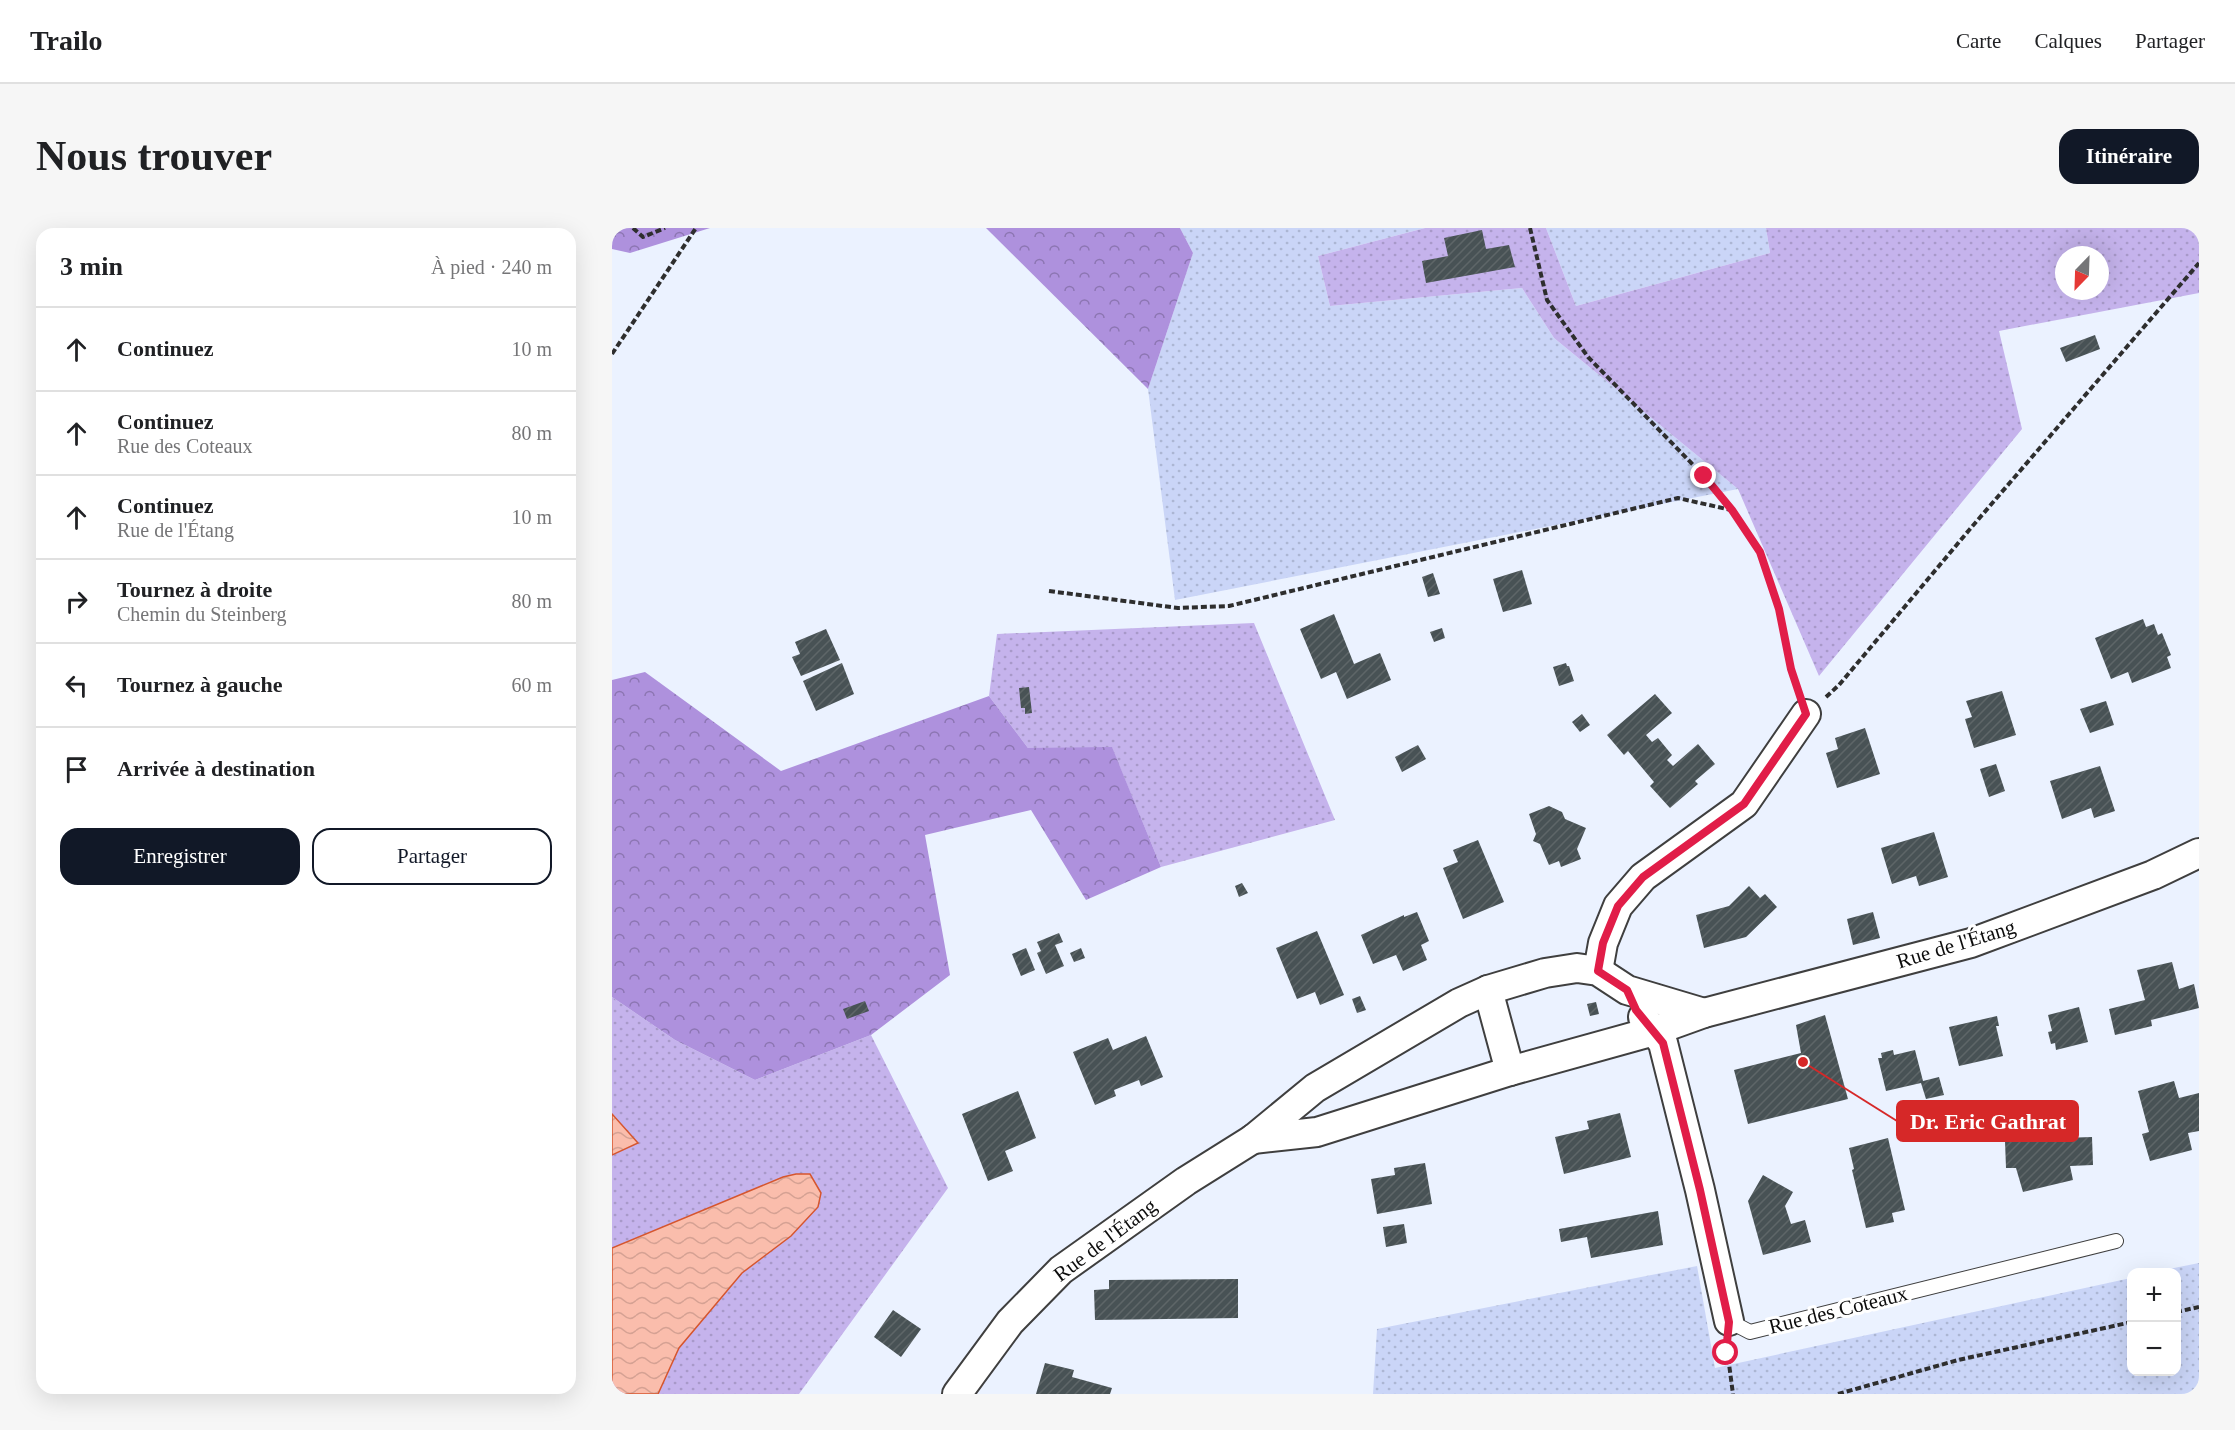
<!DOCTYPE html>
<html lang="fr">
<head>
<meta charset="utf-8">
<style>
	body { margin:0; font-family:"Times New Roman",serif; background:#f6f6f6; color:#202124 }
	.controls { position:absolute; right:18px; bottom:18px; display:grid; overflow:hidden; border-radius:12px; box-shadow:0 6px 24px #0002 }
	.controls button { width:54px; height:54px; display:grid; place-items:center; padding:0; border:0; border-bottom:2px solid #e0e0e0; background:#fff; color:#202124; font:30px sans-serif }
	.compass { position:absolute; left:1443px; top:18px; width:54px; height:54px; border-radius:50%; background:#fff; box-shadow:0 6px 24px #0002; rotate:203deg }
	.stop { position:absolute; width:18px; height:18px; margin:-14px; border:4px solid #e11d48; border-radius:50%; background:#fff }
	.stop.end { background:#e11d48; border-color:#fff; box-shadow:0 2px 6px #0008 }
	.list { margin:0; padding:0; list-style:none }
	h2 { display:flex; justify-content:space-between; align-items:center; height:78px; margin:0; padding:0 24px; font-size:26px }
	h2 small { font-size:20px; font-weight:400; color:#757577 }
	.list li { display:grid; grid-template-columns:39px 1fr auto; gap:18px; align-items:center; box-sizing:border-box; height:84px; padding:0 24px; border-top:2px solid #e0e0e0 }
	.list b { display:block; font-size:22px; white-space:nowrap }
	.list p { margin:0; font-size:20px; white-space:nowrap; color:#757577 }
	.list em { font-size:20px; font-style:normal; color:#757577 }
	.actions { display:flex; gap:12px; padding:18px 24px }
	.actions a { flex:1; padding:14px 0; border:2px solid #111827; border-radius:18px; text-align:center; font-size:21px; color:#111827 }
	.actions .main { background:#111827; color:#fff }
	.icon { flex:none; width:33px; height:33px; fill:none; stroke:currentColor; stroke-width:2; stroke-linecap:round; stroke-linejoin:round }
	.map { position:relative; flex:none; width:1587px; height:1166px; overflow:hidden; border-radius:18px }
	header { display:flex; align-items:center; gap:36px; box-sizing:border-box; height:84px; padding:0 30px; background:#fff; border-bottom:2px solid #e0e0e0 }
	header strong { font-size:28px }
	nav { display:flex; gap:33px; margin-inline-start:auto; font-size:21px }
	.intro { display:flex; align-items:center; justify-content:space-between; box-sizing:border-box; height:144px; padding:0 36px }
	h1 { margin:0; font-size:42px }
	.button { padding:15px 27px; border-radius:18px; background:#111827; color:#fff; font-size:21px; font-weight:700 }
	main { display:flex; gap:36px; padding:0 36px }
	aside { flex:1; background:#fff; border-radius:18px; box-shadow:0 6px 24px #0002 }
	.map>svg:first-child { display:block }
	.farmland { fill:url(#farmland-dots) }
	.grass { fill:url(#grass-dots); fill-rule:evenodd }
	.forest { fill:url(#forest-crowns) }
	.water { fill:url(#water-waves); stroke:#d6562e; stroke-width:1.5 }
	.building { fill:url(#building-hatch) }
	.lines { fill:none; stroke-linecap:round; stroke-linejoin:round }
	.service-casing { stroke:#3f3f3f; stroke-width:16 }
	.minor-casing { stroke:#3f3f3f; stroke-width:32 }
	.path { stroke:#2e2e2e; stroke-width:4; stroke-dasharray:6 3; stroke-linecap:butt }
	.service { stroke:#fff; stroke-width:14 }
	.minor { stroke:#fff; stroke-width:28 }
	.route { stroke:#e11d48; stroke-width:8 }
	.labels { text-anchor:middle; stroke-width:6; stroke-linejoin:round; paint-order:stroke }
	.street-label { font-size:21px; fill:#0c0c0c; stroke:#fff }
	.leader { fill:none; stroke:#d62828; stroke-width:2 }
	.callout-dot { fill:#d62828; stroke:#fff; stroke-width:2 }
	.callout { fill:#d62828; stroke:#d62828; stroke-width:2 }
	.callout-label { font-size:22px; text-anchor:middle; font-weight:bold; fill:#fff }
</style>
</head>
<body>
<header>
<strong>Trailo</strong>
<nav><a>Carte</a><a>Calques</a><a>Partager</a></nav>
</header>
<div class="intro"><h1>Nous trouver</h1><a class="button">Itinéraire</a></div>
<main>
<aside>
<h2>3 min<small>À pied · 240 m</small></h2>
<ul class="list">
<li><svg class="icon" aria-label="ahead" viewBox="0 0 24 24"><path d="M12 20V5M6 11l6-6 6 6"/></svg><div><b>Continuez</b></div><em>10 m</em></li>
<li><svg class="icon" aria-label="ahead" viewBox="0 0 24 24"><path d="M12 20V5M6 11l6-6 6 6"/></svg><div><b>Continuez</b><p>Rue des Coteaux</p></div><em>80 m</em></li>
<li><svg class="icon" aria-label="ahead" viewBox="0 0 24 24"><path d="M12 20V5M6 11l6-6 6 6"/></svg><div><b>Continuez</b><p>Rue de l'Étang</p></div><em>10 m</em></li>
<li><svg class="icon" aria-label="right" viewBox="0 0 24 24"><path d="M7 20v-9h11M14 6l5 5-5 5"/></svg><div><b>Tournez à droite</b><p>Chemin du Steinberg</p></div><em>80 m</em></li>
<li><svg class="icon" aria-label="left" viewBox="0 0 24 24"><path d="M17 20v-9H6M10 6l-5 5 5 5"/></svg><div><b>Tournez à gauche</b></div><em>60 m</em></li>
<li><svg class="icon" aria-label="arrive" viewBox="0 0 24 24"><path d="M6 21V4h12l-3 4 3 4H6"/></svg><div><b>Arrivée à destination</b></div></li>
</ul>
<div class="actions"><a class="main">Enregistrer</a><a>Partager</a></div>
</aside>
<div class="map">
<svg width="1587" height="1166" viewBox="0 0 1587 1166">
	<defs>
		<pattern id="farmland-dots" width="8" height="8" patternUnits="userSpaceOnUse" patternTransform="scale(1.5)"><rect width="8" height="8" fill="#cad5f7"/><path d="M2 2h.1M6 6h.1" fill="none" stroke="#acb6d3" stroke-width="1.8" stroke-linecap="round"/></pattern>
		<pattern id="grass-dots" width="8" height="8" patternUnits="userSpaceOnUse" patternTransform="scale(1.5)"><rect width="8" height="8" fill="#c5b3ec"/><path d="M2 2h.1M6 6h.1" fill="none" stroke="#a899c9" stroke-width="1.8" stroke-linecap="round"/></pattern>
		<pattern id="forest-crowns" width="20" height="18" patternUnits="userSpaceOnUse" patternTransform="scale(1.5)"><rect width="20" height="18" fill="#ae91dd"/><path d="M2 6a3 3 0 1 1 6 0M12 15a3 3 0 1 1 6 0" fill="none" stroke="#8c75b2"/></pattern>
		<pattern id="water-waves" width="16" height="10" patternUnits="userSpaceOnUse" patternTransform="scale(1.5)"><rect width="16" height="10" fill="#fabdac"/><path d="M0 5q4-4 8 0t8 0" fill="none" stroke="#d5a193"/></pattern>
		<pattern id="building-hatch" width="6" height="6" patternUnits="userSpaceOnUse" patternTransform="scale(1.5)"><rect width="6" height="6" fill="#485255"/><path d="M-1 1l2-2M0 6l6-6M5 7l2-2" fill="none" stroke="#5e6668"/></pattern>
	</defs>
	<rect width="100%" height="100%" fill="#ebf2ff"/>
	<!-- farmland -->
	<g class="farmland">
		<path d="M568 0H813L706 28 718 78 910 60 942 110 1126 261 563 372 536 161 581 25Z"/>
		<path d="M934 0H1154L1158 25 964 78Z"/>
		<path d="M1587 1035V1166H761L765 1101 1085 1038 1103 1140 1519 1050 1520 1144H1564V1044H1542Z"/>
	</g>
	<!-- grass -->
	<g class="grass">
		<path d="M813 0H934L964 78 1158 25 1154 0H1587V65L1387 103 1410 201 1207 448 1126 261 942 110 910 60 718 78 706 28ZM1452 27H1488V63H1452Z"/>
		<path d="M642 395 723 592 549 639 500 520H416L377 468 385 406Z"/>
		<path d="M0 769 63 812 143 852 259 807 336 960 187 1166H0Z"/>
	</g>
	<!-- forest -->
	<g class="forest">
		<path d="M0 0H98L18 25 0 21Z"/>
		<path d="M374 0H568L581 25 536 161Z"/>
		<path d="M33 444 169 543 377 468 416 520 500 519 549 639 474 672 419 582 313 607 338 747 259 807 143 852 63 812 0 769V452Z"/>
	</g>
	<!-- water -->
	<g class="water">
		<path d="M0 886 26 915 0 927Z"/>
		<path d="M184 946H198L209 965 206 979 179 1008 130 1045 67 1120 46 1166H0V1020L171 949Z"/>
	</g>
	<!-- building -->
	<g class="building">
		<path d="M870 2 874 21 897 17 903 39 814 55 810 33 836 28 832 10Z"/>
		<path d="M1483 107 1488 121 1454 134 1448 120Z"/>
		<path d="M910 342 920 376 891 384 881 351Z"/>
		<path d="M821 345 828 366 816 369 810 349Z"/>
		<path d="M722 386 742 436 768 425 779 452 735 471 724 444 709 451 688 401Z"/>
		<path d="M1531 391 1534 399 1542 396 1546 407 1550 405 1559 427 1555 429 1559 440 1520 455 1516 444 1499 451 1483 410Z"/>
		<path d="M830 400 833 410 822 414 818 404Z"/>
		<path d="M214 401 228 432 189 448 180 429 188 426 183 414Z"/>
		<path d="M230 435 242 466 204 483 191 453Z"/>
		<path d="M954 435 955 438H957L962 453 947 458 941 439Z"/>
		<path d="M417 459 420 485 413 486V480H409L407 460Z"/>
		<path d="M1390 463 1404 507 1362 520 1353 491 1360 489 1354 473Z"/>
		<path d="M1043 466 1060 485 1034 507 1040 514 1046 510 1060 527 1055 532 1061 538 1086 516 1103 536 1083 553 1086 556 1058 580 1038 558 1042 554 1016 523 1012 527 995 507Z"/>
		<path d="M1494 473 1502 497 1478 505 1468 481Z"/>
		<path d="M970 486 978 497 968 504 960 494Z"/>
		<path d="M1253 500 1268 546 1225 560 1214 525 1226 521 1223 510Z"/>
		<path d="M806 517 814 531 790 544 783 529Z"/>
		<path d="M1384 536 1393 563 1377 569 1368 541Z"/>
		<path d="M1488 538 1503 583 1482 590 1479 580 1450 591 1438 553Z"/>
		<path d="M937 578 950 584 953 591 974 600 965 621 969 631 949 639 947 633 937 637 928 616 921 613 924 606 917 586Z"/>
		<path d="M1322 604 1336 649 1307 658 1304 648 1280 656 1269 620Z"/>
		<path d="M866 612 892 674 851 691 831 640 846 634 841 622Z"/>
		<path d="M630 655 636 665 627 669 623 658Z"/>
		<path d="M1137 658 1148 670 1153 666 1165 679 1134 709 1092 720 1084 687 1117 678Z"/>
		<path d="M805 684 817 713 809 717 815 732 791 743 784 727 761 736 749 707 792 687V689Z"/>
		<path d="M1261 684 1268 710 1241 717 1235 691Z"/>
		<path d="M705 703 732 767 708 777 703 764 685 771 664 720Z"/>
		<path d="M447 705 451 714 443 717 452 738 434 746 425 725 429 723 425 714Z"/>
		<path d="M414 720 423 742 409 748 400 726Z"/>
		<path d="M469 720 473 730 462 734 458 725Z"/>
		<path d="M1560 734 1567 761 1582 756 1587 780 1539 792 1540 798 1503 807 1497 781 1533 772 1525 742Z"/>
		<path d="M748 768 754 782 745 785 740 771Z"/>
		<path d="M253 773 257 783 235 791 231 781Z"/>
		<path d="M984 774 987 786 978 788 975 776Z"/>
		<path d="M1467 779 1476 814 1444 822 1443 815 1439 816 1436 804 1440 803 1436 787Z"/>
		<path d="M1213 787 1236 871 1136 896 1122 842 1189 825 1184 797Z"/>
		<path d="M1385 788 1387 798H1384L1391 828 1347 838 1337 799Z"/>
		<path d="M534 808 551 849 529 858 527 852 502 862 504 868 483 877 461 824 496 810 501 822Z"/>
		<path d="M1281 822 1282 827 1303 822 1311 853 1327 849 1332 867 1314 871 1309 855 1274 863 1266 830H1270L1269 825Z"/>
		<path d="M1562 853 1567 870 1587 865V903L1576 905 1580 922 1538 933 1530 906 1537 904 1526 863Z"/>
		<path d="M406 863 424 910 393 923 401 943 376 953 350 886Z"/>
		<path d="M1420 875 1421 911 1480 909 1481 937 1458 938 1461 952 1411 964 1404 940H1394L1393 913 1397 912 1390 882Z"/>
		<path d="M1008 885 1019 929 952 946 943 909 977 901 975 893Z"/>
		<path d="M1276 910 1293 982 1280 985 1282 994 1254 1000 1240 942 1242 941 1237 920Z"/>
		<path d="M813 935 820 976 765 986 759 951 783 947 782 940Z"/>
		<path d="M1151 947 1181 964 1173 978 1179 996 1193 992 1199 1014 1151 1027 1136 973Z"/>
		<path d="M1046 983 1051 1017 979 1030 975 1009 949 1014 947 1001Z"/>
		<path d="M792 996 795 1015 774 1019 771 999Z"/>
		<path d="M626 1051V1090L483 1092 482 1062 497 1061V1052Z"/>
		<path d="M281 1082 309 1101 289 1129 262 1109Z"/>
		<path d="M433 1135 462 1142 460 1149 500 1160 498 1166H424Z"/>
	</g>
	<g class="lines">
		<defs>
			<path id="service" d="M1117 1093 1138 1104 1504 1013"/>
			<g id="minor">
				<path d="M986 743 991 715 1006 678 1031 649 1132 576 1194 486"/>
				<path d="M876 762 898 843"/>
				<path d="M1031 789 1051 815 1088 962 1117 1093"/>
				<path d="M641 911 705 904 898 843 1042 803 1092 785 1359 715 1541 647 1587 625"/>
				<path d="M345 1166 398 1094 449 1042 574 953 641 911 703 860 847 775 876 762 933 745 965 740 986 743 1015 762 1092 785"/>
			</g>
		</defs>
		<!-- service casing -->
		<use href="#service" class="service-casing"/>
		<!-- minor casing -->
		<use href="#minor" class="minor-casing"/>
		<!-- path -->
		<g class="path">
			<path d="M21 0 31 9 53 0"/>
			<path d="M918 0 935 72 976 129 1092 248 1120 282 1148 324 1168 381 1179 441 1185 459"/>
			<path d="M0 126 84 0"/>
			<path d="M437 363 566 380 617 378 1066 270 1119 282"/>
			<path d="M1214 469 1227 457 1358 301 1587 35"/>
			<path d="M1564 1084 1587 1079"/>
			<path d="M1115 1121 1121 1166"/>
			<path d="M1226 1166 1346 1132 1520 1094"/>
		</g>
		<!-- service -->
		<use href="#service" class="service"/>
		<!-- minor -->
		<use href="#minor" class="minor"/>
	</g>
	<g class="lines">
		<!-- route -->
		<path class="route" d="M1092 248 1120 282 1148 324 1167 381 1179 441 1194 486 1132 576 1031 649 1006 678 991 715 986 743 1015 762 1024 782 1051 815 1088 962 1117 1094 1114 1125"/>
	</g>
	<g class="labels">
		<!-- street labels -->
		<g class="street-label">
			<text transform="translate(1344 716) rotate(-17)" y="7">Rue de l'Étang</text>
			<text transform="translate(493 1012) rotate(-37)" y="7">Rue de l'Étang</text>
			<text transform="translate(1226 1082) rotate(-14)" y="7">Rue des Coteaux</text>
		</g>
	</g>
	<!-- callouts -->
	<path class="leader" d="M1191 834L1285 893"/>
	<circle class="callout-dot" cx="1191" cy="834" r="6"/>
	<rect class="callout" x="1285" y="873" width="181" height="40" rx="6"/>
	<g class="callout-label">
		<text x="1376" y="901">Dr. Eric Gathrat</text>
	</g>
</svg>
<div class="controls">
<button>+</button>
<button>−</button>
</div>
<svg class="compass" viewBox="-18 -18 36 36"><path d="M0-13l5 13h-10z" fill="#e53935"/><path d="M0 13l5-13h-10z" fill="#757577"/></svg>
<div class="stop" style="left:1114px;top:1125px"></div>
<div class="stop end" style="left:1092px;top:248px"></div>
</div>
</main>
</body>
</html>
